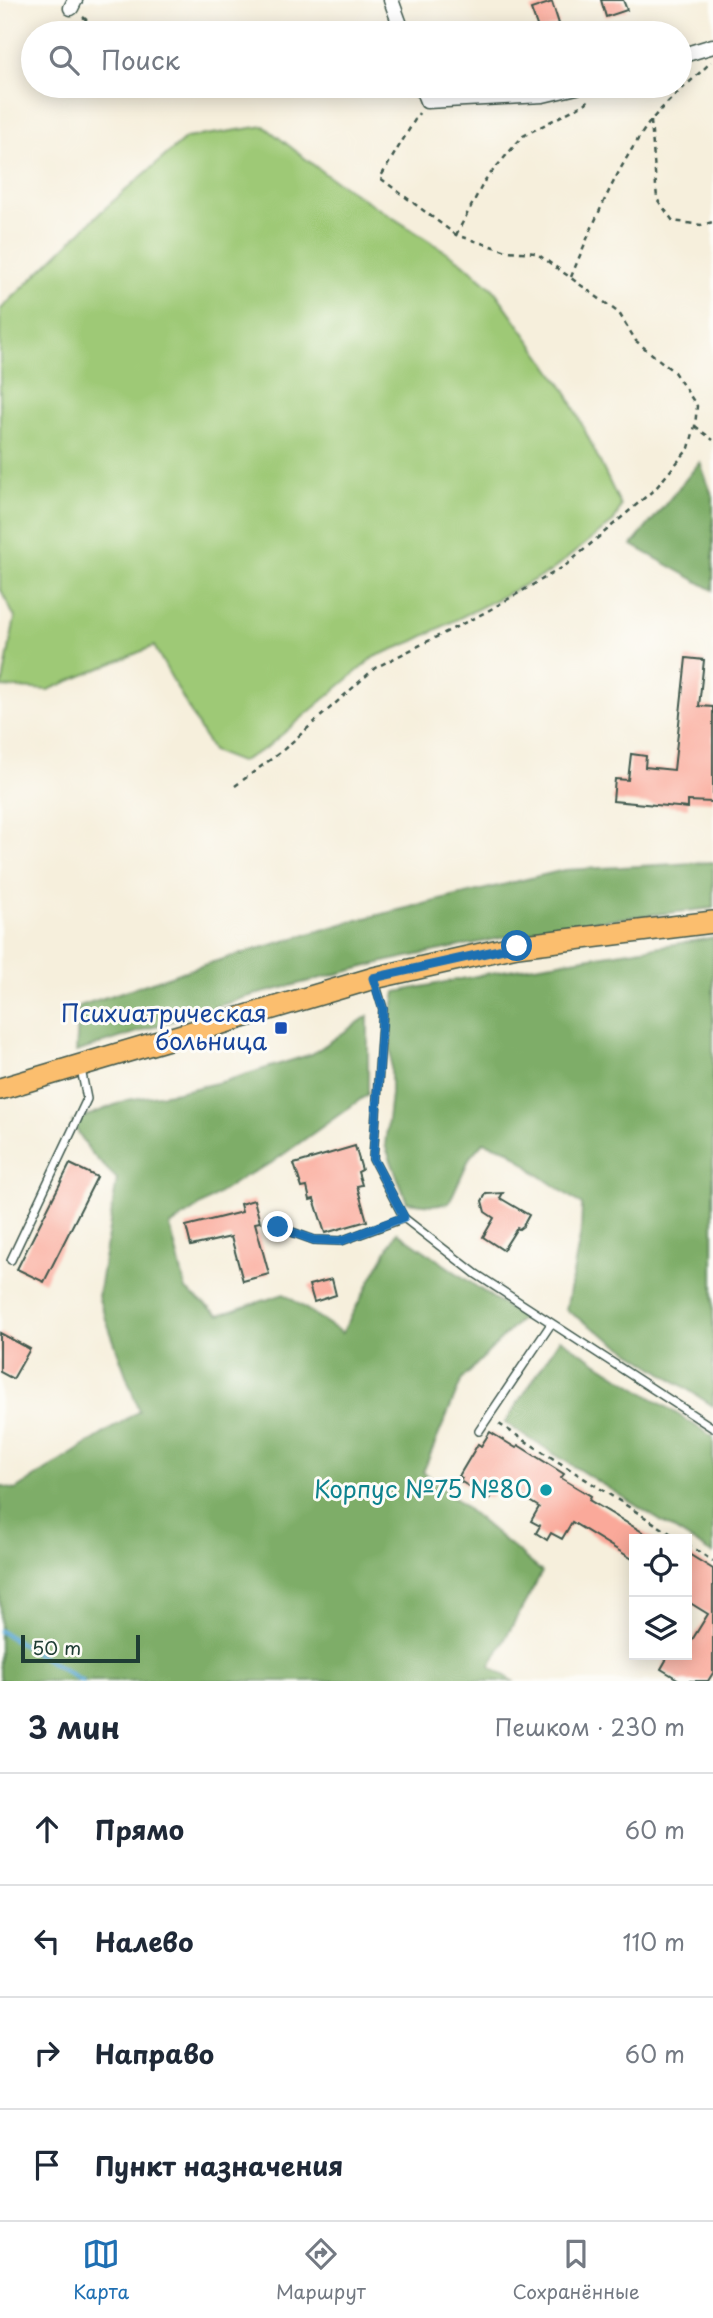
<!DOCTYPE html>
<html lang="ru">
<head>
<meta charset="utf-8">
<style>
	body { margin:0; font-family:"Playpen Sans",sans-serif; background:#f2f2f3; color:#1f2937 }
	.controls { position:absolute; right:21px; bottom:21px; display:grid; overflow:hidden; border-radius:0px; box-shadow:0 4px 18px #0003 }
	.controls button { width:63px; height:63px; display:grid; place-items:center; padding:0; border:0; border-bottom:2px solid #e0e1e3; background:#fff; color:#1f2937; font:35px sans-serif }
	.scale { position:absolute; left:21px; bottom:18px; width:119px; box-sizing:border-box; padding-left:7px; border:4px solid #1f3d34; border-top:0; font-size:19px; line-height:24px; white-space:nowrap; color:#1f3d34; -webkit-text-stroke:5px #fdfcf7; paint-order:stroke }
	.stop { position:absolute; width:21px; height:21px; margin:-16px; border:5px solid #1f6fb2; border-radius:50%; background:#fff }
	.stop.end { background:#1f6fb2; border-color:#fff; box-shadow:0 2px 7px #0008 }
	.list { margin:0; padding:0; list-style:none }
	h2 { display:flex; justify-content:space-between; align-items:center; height:91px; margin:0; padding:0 28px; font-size:30px }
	h2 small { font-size:23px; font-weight:400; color:#747a83 }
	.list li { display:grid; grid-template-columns:46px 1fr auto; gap:21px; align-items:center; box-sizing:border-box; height:112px; padding:0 28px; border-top:2px solid #e0e1e3 }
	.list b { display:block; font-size:26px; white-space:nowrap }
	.list em { font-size:23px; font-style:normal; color:#747a83 }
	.icon { flex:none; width:38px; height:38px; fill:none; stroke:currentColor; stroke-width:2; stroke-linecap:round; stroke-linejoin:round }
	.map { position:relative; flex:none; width:713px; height:1681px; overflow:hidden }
	.search { position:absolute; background:#fff; box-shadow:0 4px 18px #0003; left:21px; right:21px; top:21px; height:77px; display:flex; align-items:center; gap:18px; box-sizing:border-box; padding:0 24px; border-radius:38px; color:#747a83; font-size:26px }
	.sheet { height:539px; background:#fff }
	nav { display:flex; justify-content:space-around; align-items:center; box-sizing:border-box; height:98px; border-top:2px solid #e0e1e3; background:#fff; font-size:19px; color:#747a83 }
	nav a { display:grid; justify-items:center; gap:4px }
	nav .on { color:#1f6fb2 }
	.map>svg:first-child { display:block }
	.green { fill:#9ec976; stroke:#5e8355; stroke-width:2 }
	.forest { fill:#7ead67; stroke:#4e754e; stroke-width:2 }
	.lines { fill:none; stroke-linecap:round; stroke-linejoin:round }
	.stream { stroke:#5ba8d4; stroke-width:4.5 }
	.building { fill:#faa99a }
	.service-casing { stroke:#3f584d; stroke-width:10 }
	.minor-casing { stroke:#3f584d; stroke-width:17 }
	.primary-casing { stroke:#3f584d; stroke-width:24 }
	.path { stroke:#3f584d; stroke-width:2.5; stroke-dasharray:5 5; stroke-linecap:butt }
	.service { stroke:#fff; stroke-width:7 }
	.minor { stroke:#fff; stroke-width:14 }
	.primary { stroke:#fbbe6e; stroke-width:21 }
	.route { stroke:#1f6fb2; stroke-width:9 }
	.transit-dot { fill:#1a4fb4; stroke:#fdfcf7; stroke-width:2.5 }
	.culture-dot { fill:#0f9aa8; stroke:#fdfcf7; stroke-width:2.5 }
	.labels { text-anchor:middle; stroke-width:6; stroke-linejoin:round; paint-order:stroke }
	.transit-label { font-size:24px; fill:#164399; stroke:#fdfcf7; text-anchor:end }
	.culture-label { font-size:24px; fill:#0d838f; stroke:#fdfcf7; text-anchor:end }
</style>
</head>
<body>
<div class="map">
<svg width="713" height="1681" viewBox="0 0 713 1681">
	<rect width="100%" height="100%" fill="#fdfcf7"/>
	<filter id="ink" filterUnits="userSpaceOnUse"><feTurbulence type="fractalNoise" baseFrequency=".0143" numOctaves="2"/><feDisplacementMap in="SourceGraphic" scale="14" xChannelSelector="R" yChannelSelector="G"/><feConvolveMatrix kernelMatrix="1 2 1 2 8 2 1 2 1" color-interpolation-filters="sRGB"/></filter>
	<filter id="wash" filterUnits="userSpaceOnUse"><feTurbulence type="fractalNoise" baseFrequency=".00686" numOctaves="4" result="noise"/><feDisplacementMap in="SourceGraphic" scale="28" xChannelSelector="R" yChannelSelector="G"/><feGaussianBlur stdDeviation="1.57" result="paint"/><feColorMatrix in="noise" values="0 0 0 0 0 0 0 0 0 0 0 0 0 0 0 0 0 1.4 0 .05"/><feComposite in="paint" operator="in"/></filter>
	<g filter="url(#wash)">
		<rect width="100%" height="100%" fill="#f6efdc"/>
		<!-- green -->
		<path class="green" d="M264 126 325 174 462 262 494 290 566 391 621 506 614 521 550 572 414 641 374 657 266 748 240 762 212 751 154 646 48 690 2 687 15 618 0 588V310L102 211 186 138Z"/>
		<!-- forest -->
		<g class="forest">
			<path d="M700 462 713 498V590L632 545Z"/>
			<path d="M713 862V908L569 924 388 961 243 998 76 1052 79 1006 210 963 349 922 564 870Z"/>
			<path d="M713 938V1406L566 1310 581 1232 582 1205 536 1173 509 1150 483 1142 470 1157 449 1203 432 1205 407 1202 385 1145 391 1094V1019L396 992 496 972Z"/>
			<path d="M368 1016V1094L270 1164 245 1176 170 1226 186 1290 219 1315 284 1294 342 1333 397 1232 522 1318 462 1379 423 1472 542 1572 490 1666 513 1681H0V1486L15 1490 139 1411 98 1297 117 1179 90 1152 72 1122 127 1100 178 1092 225 1081 312 1054Z"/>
			<path d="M560 1339 713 1437V1554L505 1423Z"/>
		</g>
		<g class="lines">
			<!-- stream -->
			<path class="stream" d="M0 1631 82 1681"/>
		</g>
		<g id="blocks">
			<!-- building -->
			<g class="building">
				<path d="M601 0H623L627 10 606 17Z"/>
				<path d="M552 2 559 24 539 31 531 9Z"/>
				<path d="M686 658 704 660 699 706 713 707V802L688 801V808L613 801 615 779 628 780 631 754 646 756 645 767 674 770Z"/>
				<path d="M355 1146 362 1170 358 1172 362 1185 357 1186 367 1221 325 1233 314 1199 310 1200 307 1187 302 1188 294 1164Z"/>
				<path d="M70 1164 97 1177 44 1282 17 1269Z"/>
				<path d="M503 1193 500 1198 529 1215 523 1226 519 1229 517 1228 503 1250 483 1237 494 1218 485 1212 482 1201 486 1194Z"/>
				<path d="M254 1200 260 1222 255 1223 269 1274 243 1281 231 1237 191 1246 186 1226 242 1212 240 1204Z"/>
				<path d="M332 1279 336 1295 314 1302 309 1285Z"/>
				<path d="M0 1333 30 1349 13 1379 0 1372Z"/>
				<path d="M490 1432 516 1448 518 1445 564 1474 561 1478 591 1496 589 1500 654 1539H634V1560L572 1522 562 1539 551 1533 547 1540 536 1533 540 1526 531 1521 539 1507 500 1483 490 1499 460 1481 462 1478 459 1476 475 1449 478 1444 481 1446Z"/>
				<path d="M687 1553 713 1569V1673L708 1681H681L661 1669 669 1655H687V1648L708 1614 687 1601Z"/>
			</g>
		</g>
	</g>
	<g filter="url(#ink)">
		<use href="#blocks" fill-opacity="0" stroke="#3f584d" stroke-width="2"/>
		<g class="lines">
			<defs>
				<g id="service">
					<path d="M375 982 383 1009 373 1159 404 1218 476 1274 713 1428"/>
					<path d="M278 1227 314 1240 341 1241 404 1218"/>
					<path d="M11 1260 87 1099 81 1069"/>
					<path d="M479 1431 551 1324"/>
				</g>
				<g id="minor">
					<path d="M391 0 403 33"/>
					<path d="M71 8 75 0"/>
					<path d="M680 56 713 46"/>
					<path d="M421 86 427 101 543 95 581 86"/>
				</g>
				<path id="primary" d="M0 1089 374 978 517 946 713 922"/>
			</defs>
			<!-- service casing -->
			<use href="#service" class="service-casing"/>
			<!-- minor casing -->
			<use href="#minor" class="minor-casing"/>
			<!-- primary casing -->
			<use href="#primary" class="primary-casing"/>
			<!-- path -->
			<g class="path">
				<path d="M83 17 102 33"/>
				<path d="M651 121 657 199 673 221 701 225 713 222"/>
				<path d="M456 235 485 180 523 136 586 103 589 99"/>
				<path d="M571 277C593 224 616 169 649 123 665 102 692 81 711 62"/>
				<path d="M695 426 713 440"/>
				<path d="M235 786 282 751 375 668 486 612 565 566 656 488 689 448 695 426 697 406 674 372 636 341 619 313 571 278 536 253 507 251 456 235 380 178 419 113"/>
				<path d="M499 1424 679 1539"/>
				<path d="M687 1544 713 1561"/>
			</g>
			<!-- service -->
			<use href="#service" class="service"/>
			<!-- minor -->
			<use href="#minor" class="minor"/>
			<!-- primary -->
			<use href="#primary" class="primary"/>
		</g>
	</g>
	<g class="lines" filter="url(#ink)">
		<!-- route -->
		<path class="route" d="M278 1227 314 1240 341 1241 404 1217 373 1159 383 1009 373 978 517 946"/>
	</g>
	<!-- markers -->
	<rect class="transit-dot" x="274" y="1021" width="14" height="14" rx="3.5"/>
	<circle class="culture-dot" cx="546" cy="1490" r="7"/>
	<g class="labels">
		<!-- transit labels -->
		<g class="transit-label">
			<text x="267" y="1022">Психиатрическая<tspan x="267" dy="28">больница</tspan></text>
		</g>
		<!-- culture labels -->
		<g class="culture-label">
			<text x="532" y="1498">Корпус №75 №80</text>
		</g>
	</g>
</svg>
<div class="controls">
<button><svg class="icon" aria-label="locate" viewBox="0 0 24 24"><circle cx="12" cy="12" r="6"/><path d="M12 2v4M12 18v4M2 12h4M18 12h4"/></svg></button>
<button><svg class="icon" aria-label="layers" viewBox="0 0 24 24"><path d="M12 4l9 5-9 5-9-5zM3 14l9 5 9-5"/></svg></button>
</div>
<div class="scale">50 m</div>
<div class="stop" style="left:517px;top:946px"></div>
<div class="stop end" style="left:278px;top:1227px"></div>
<div class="search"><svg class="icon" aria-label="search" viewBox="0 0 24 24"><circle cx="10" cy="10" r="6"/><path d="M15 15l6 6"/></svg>Поиск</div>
</div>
<section class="sheet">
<h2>3 мин<small>Пешком · 230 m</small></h2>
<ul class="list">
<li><svg class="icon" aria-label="ahead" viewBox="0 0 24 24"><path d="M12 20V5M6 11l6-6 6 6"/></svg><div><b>Прямо</b></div><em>60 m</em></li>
<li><svg class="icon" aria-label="left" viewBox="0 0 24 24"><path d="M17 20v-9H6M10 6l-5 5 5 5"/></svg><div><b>Налево</b></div><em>110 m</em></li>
<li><svg class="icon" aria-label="right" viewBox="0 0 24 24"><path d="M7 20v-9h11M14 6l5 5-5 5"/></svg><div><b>Направо</b></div><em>60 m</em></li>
<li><svg class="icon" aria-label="arrive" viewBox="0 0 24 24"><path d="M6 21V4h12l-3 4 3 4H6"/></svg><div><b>Пункт назначения</b></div></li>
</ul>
</section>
<nav>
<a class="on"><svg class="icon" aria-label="map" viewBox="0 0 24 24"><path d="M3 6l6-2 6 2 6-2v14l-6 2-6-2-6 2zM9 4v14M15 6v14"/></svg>Карта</a>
<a><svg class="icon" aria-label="directions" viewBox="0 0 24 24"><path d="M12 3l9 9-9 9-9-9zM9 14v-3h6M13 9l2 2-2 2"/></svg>Маршрут</a>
<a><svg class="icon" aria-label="saved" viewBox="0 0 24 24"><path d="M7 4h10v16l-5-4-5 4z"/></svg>Сохранённые</a>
</nav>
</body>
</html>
